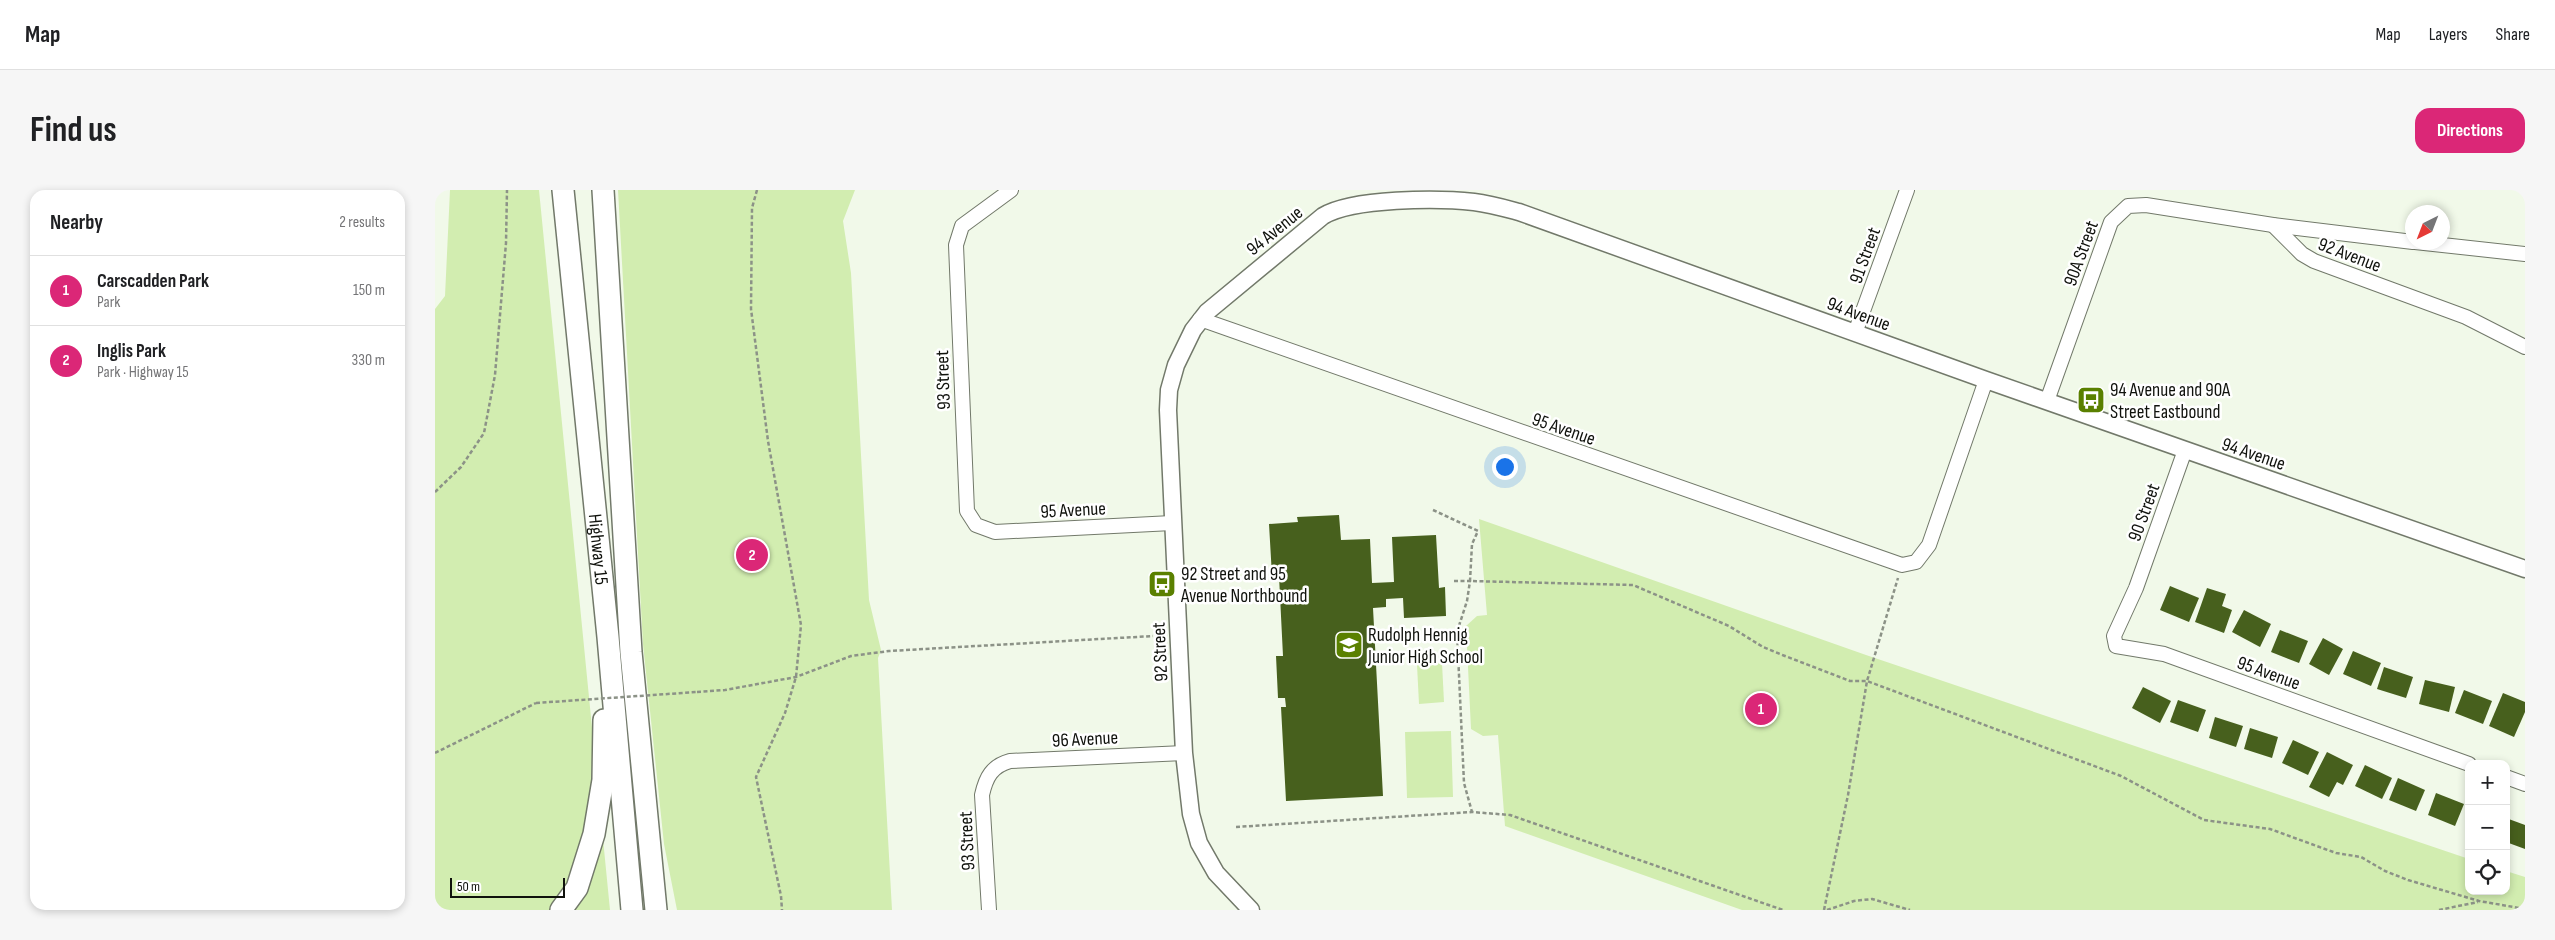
<!DOCTYPE html>
<html lang="en">
<head>
<meta charset="utf-8">
<style>
	body { margin:0; font-family:"Sofia Sans Condensed",sans-serif; background:#f6f6f6; color:#202124 }
	.controls { position:absolute; right:15px; bottom:15px; display:grid; overflow:hidden; border-radius:10px; box-shadow:0 2px 8px #0003 }
	.controls button { width:45px; height:45px; display:grid; place-items:center; padding:0; border:0; border-bottom:1px solid #e0e0e0; background:#fff; color:#202124; font:25px sans-serif }
	.compass { position:absolute; left:1970px; top:15px; width:45px; height:45px; border-radius:50%; background:#fff; box-shadow:0 2px 8px #0003; rotate:222deg }
	.scale { position:absolute; left:15px; bottom:12px; width:115px; box-sizing:border-box; padding-left:5px; border:2px solid #10120d; border-top:0; font-size:14px; line-height:18px; white-space:nowrap; color:#10120d; -webkit-text-stroke:4px #fff; paint-order:stroke }
	.you { position:absolute; left:1069px; top:276px; width:18px; height:18px; margin:-12px; border:4px solid #fff; border-radius:50%; background:#1a73e8; box-shadow:0 0 0 8px #1a73e833 }
	.badge { display:grid; place-items:center; width:32px; height:32px; border-radius:50%; background:#db2777; color:#fff; font-size:16px; font-weight:700 }
	.pin { position:absolute; translate:-50% -50%; border:2px solid #fff; box-shadow:0 1px 5px #0006 }
	.list { margin:0; padding:0; list-style:none }
	h2 { display:flex; justify-content:space-between; align-items:center; height:65px; margin:0; padding:0 20px; font-size:21px }
	h2 small { font-size:16px; font-weight:400; color:#757577 }
	.list li { display:grid; grid-template-columns:32px 1fr auto; gap:15px; align-items:center; box-sizing:border-box; height:70px; padding:0 20px; border-top:1px solid #e0e0e0 }
	.list b { display:block; font-size:19px; white-space:nowrap }
	.list p { margin:0; font-size:16px; white-space:nowrap; color:#757577 }
	.list em { font-size:16px; font-style:normal; color:#757577 }
	.icon { flex:none; width:28px; height:28px; fill:none; stroke:currentColor; stroke-width:2; stroke-linecap:round; stroke-linejoin:round }
	.map { position:relative; flex:none; width:2090px; height:720px; overflow:hidden; border-radius:15px }
	header { display:flex; align-items:center; gap:30px; box-sizing:border-box; height:70px; padding:0 25px; background:#fff; border-bottom:1px solid #e0e0e0 }
	header strong { font-size:24px }
	nav { display:flex; gap:28px; margin-inline-start:auto; font-size:18px }
	.intro { display:flex; align-items:center; justify-content:space-between; box-sizing:border-box; height:120px; padding:0 30px }
	h1 { margin:0; font-size:35px }
	.button { padding:12px 22px; border-radius:15px; background:#db2777; color:#fff; font-size:18px; font-weight:700 }
	main { display:flex; gap:30px; padding:0 30px }
	aside { flex:1; background:#fff; border-radius:15px; box-shadow:0 2px 8px #0003 }
	.map>svg:first-child { display:block }
	.green { fill:#d2edb0 }
	.building { fill:#47601d }
	.lines { fill:none; stroke-linecap:round; stroke-linejoin:round }
	.minor-casing { stroke:#72796a; stroke-width:16 }
	.tertiary-casing { stroke:#72796a; stroke-width:19 }
	.primary-casing { stroke:#72796a; stroke-width:24 }
	.path { stroke:#8c9287; stroke-width:2.5; stroke-dasharray:4 2.5; stroke-linecap:butt }
	.minor { stroke:#fff; stroke-width:14 }
	.tertiary { stroke:#fff; stroke-width:16 }
	.primary { stroke:#fff; stroke-width:21 }
	.path-bridge { stroke:#8c9287; stroke-width:2.5; stroke-dasharray:4 2.5; stroke-linecap:butt }
	.labels { text-anchor:middle; stroke-width:5; stroke-linejoin:round; paint-order:stroke }
	.street-label { font-size:19px; fill:#10120d; stroke:#fff }
	.poi-label { font-size:19px; fill:#10120d; stroke:#fff; text-anchor:start }
</style>
</head>
<body>
<header>
<strong>Map</strong>
<nav><a>Map</a><a>Layers</a><a>Share</a></nav>
</header>
<div class="intro"><h1>Find us</h1><a class="button">Directions</a></div>
<main>
<aside>
<h2>Nearby<small>2 results</small></h2>
<ul class="list">
<li><span class="badge">1</span><div><b>Carscadden Park</b><p>Park</p></div><em>150 m</em></li>
<li><span class="badge">2</span><div><b>Inglis Park</b><p>Park · Highway 15</p></div><em>330 m</em></li>
</ul>
</aside>
<div class="map">
<svg width="2090" height="720" viewBox="0 0 2090 720">
	<rect width="100%" height="100%" fill="#f1f9e9"/>
	<!-- green -->
	<g class="green">
		<path d="M15 0H104L175 720H0V119L10 106Z"/>
		<path d="M183 0H420L408 31 416 83 434 410 446 460 443 468 457 720H242L229 654 208 454Z"/>
		<path d="M1044 329 1431 465 2034 669V701H2071V681L2090 687V720H1307L1070 636 1063 545 1048 546 1036 539 1031 436 1042 426 1052 425Z"/>
		<path d="M1007 473 1009 512 984 514 982 475Z"/>
		<path d="M1016 541 1018 607 972 608 970 542Z"/>
	</g>
	<!-- building -->
	<g class="building">
		<path d="M904 325 906 350 935 349 937 393 959 392 957 347 1001 345 1004 398 1010 397 1011 426 969 428 968 408 951 409V417L938 418 948 606 851 611 846 517H851L850 508H843L841 466H848L844 386H837L834 334 863 332 862 327Z"/>
		<path d="M1735 396 1764 408 1754 432 1725 420Z"/>
		<path d="M1772 398 1791 404 1787 416 1797 420 1789 443 1760 432Z"/>
		<path d="M1809 420 1836 434 1825 457 1797 442Z"/>
		<path d="M1845 440 1873 451 1864 473 1836 462Z"/>
		<path d="M1888 448 1908 459 1894 485 1874 474Z"/>
		<path d="M1918 461 1946 473 1936 496 1908 484Z"/>
		<path d="M1949 477 1978 487 1971 508 1942 499Z"/>
		<path d="M1990 490 2020 497 2014 522 1984 514Z"/>
		<path d="M1708 497 1736 511 1725 533 1697 518Z"/>
		<path d="M2029 500 2057 511 2048 534 2020 523Z"/>
		<path d="M2068 503 2090 512V522L2079 547 2054 536Z"/>
		<path d="M1743 510 1771 520 1763 542 1735 532Z"/>
		<path d="M1780 527 1808 536 1801 557 1774 548Z"/>
		<path d="M1815 538 1843 547 1837 568 1809 559Z"/>
		<path d="M1858 550 1884 562 1873 585 1847 573Z"/>
		<path d="M1892 562 1918 575 1908 595 1902 592 1894 607 1874 597Z"/>
		<path d="M1930 575 1957 588 1947 609 1920 596Z"/>
		<path d="M1963 588 1990 600 1981 621 1954 610Z"/>
		<path d="M2001 603 2029 614 2020 636 1993 625Z"/>
		<path d="M2071 628 2090 635V659L2071 652Z"/>
	</g>
	<g class="lines">
		<defs>
			<g id="minor">
				<path d="M576 0 527 36 521 55 532 321 541 335 560 342 737 333"/>
				<path d="M1838 35 1867 64 1879 71 2031 127 2090 157"/>
				<path d="M1980 52 2090 64"/>
				<path d="M765 129 1467 375 1481 372 1494 355 1551 190"/>
				<path d="M1420 143 1472 0"/>
				<path d="M1612 211 1676 32 1693 16 1711 15 1838 35 1978 52"/>
				<path d="M1750 260 1701 398 1679 446 1681 456 1729 464 2034 574"/>
				<path d="M2071 587 2090 594"/>
				<path d="M554 720 547 605C551 587 557 576 575 571L749 563"/>
			</g>
			<path id="tertiary" d="M816 720 781 683 764 653 756 624 749 563 733 220 734 200 741 175 758 140 772 122 888 26C918 8 1003 8 1039 12 1055 14 1069 18 1084 22L1551 190 2090 379"/>
			<g id="primary">
				<path id="s1" d="M128 0 173 447 197 720"/>
				<path d="M168 0 196 462 221 720"/>
				<path d="M126 720 142 698 159 644 168 590 169 530"/>
			</g>
		</defs>
		<!-- minor casing -->
		<use href="#minor" class="minor-casing"/>
		<!-- tertiary casing -->
		<use href="#tertiary" class="tertiary-casing"/>
		<!-- primary casing -->
		<use href="#primary" class="primary-casing"/>
		<!-- path -->
		<g class="path">
			<path d="M322 0 317 18 316 119 333 251 366 435 361 487 350 523 321 587 346 706 347 720"/>
			<path d="M0 302 26 277 49 243 60 185 71 53 72 0"/>
			<path d="M998 320 1043 341 1037 354 1035 391 1198 395 1294 436 1328 457 1350 466 1415 491H1432L1686 586 1769 630 1835 639 1901 663 1926 667 1950 681 1973 690 2044 711 2090 719"/>
			<path d="M1019 391H1035L1032 411 1022 442 1029 593 1037 622"/>
			<path d="M262 502 290 500 361 487 416 466 454 461 718 446"/>
			<path d="M0 563 101 513"/>
			<path d="M801 637 1037 622 1075 625 1348 720"/>
			<path d="M1389 720 1413 605 1432 491 1463 388"/>
			<path d="M1392 720 1419 711 1437 709 1475 720"/>
			<path d="M2004 720 2043 712"/>
		</g>
		<!-- minor -->
		<use href="#minor" class="minor"/>
		<!-- tertiary -->
		<use href="#tertiary" class="tertiary"/>
		<!-- primary -->
		<use href="#primary" class="primary"/>
		<!-- path-bridge -->
		<path class="path-bridge" d="M101 513 262 502"/>
	</g>
	<!-- icons -->
	<defs>
		<symbol id="bus-square" viewBox="-11 -11 22 22"><rect x="-9" y="-9" width="18" height="18" rx="4" fill="#5a8000" stroke="#fff"/><path d="M-5-6H5V4H4V6H2V4H-2V6H-4V4H-5ZM-3.5-4V0h7V-4ZM-3.5 1.2v1.5H-2V1.2ZM2 1.2v1.5H3.5V1.2Z" fill="#fff"/></symbol>
		<symbol id="school-square" viewBox="-11 -11 22 22"><rect x="-9" y="-9" width="18" height="18" rx="4" fill="#5a8000" stroke="#fff"/><path d="M0-5L7-2L0 1L-7-2ZM-4 1L0 2.5L4 1V4Q0 6-4 4Z" fill="#fff"/></symbol>
	</defs>
	<g fill-rule="evenodd">
		<use href="#bus-square" x="1640" y="194" width="32" height="32"/>
		<use href="#bus-square" x="711" y="378" width="32" height="32"/>
		<use href="#school-square" x="898" y="439" width="32" height="32"/>
	</g>
	<g class="labels">
		<!-- street labels -->
		<g class="street-label">
			<text transform="translate(839 40) rotate(-39)" y="7">94 Avenue</text>
			<text transform="translate(1645 63) rotate(-70)" y="7">90A Street</text>
			<text transform="translate(1915 64) rotate(21)" y="7">92 Avenue</text>
			<text transform="translate(1429 65) rotate(-70)" y="7">91 Street</text>
			<text transform="translate(1424 123) rotate(20)" y="7">94 Avenue</text>
			<text transform="translate(507 190) rotate(-92)" y="7">93 Street</text>
			<text transform="translate(1129 238) rotate(19)" y="7">95 Avenue</text>
			<text transform="translate(1819 263) rotate(19)" y="7">94 Avenue</text>
			<text transform="translate(638 319) rotate(-3)" y="7">95 Avenue</text>
			<text transform="translate(1708 322) rotate(-70)" y="7">90 Street</text>
			<text dy="7" stroke="none"><textPath href="#s1" startOffset="361">Highway 15</textPath></text>
			<text transform="translate(724 462) rotate(-93)" y="7">92 Street</text>
			<text transform="translate(1834 482) rotate(20)" y="7">95 Avenue</text>
			<text transform="translate(650 548) rotate(-3)" y="7">96 Avenue</text>
			<text transform="translate(531 651) rotate(-93)" y="7">93 Street</text>
		</g>
		<!-- poi labels -->
		<g class="poi-label">
			<text x="1675" y="206">94 Avenue and 90A<tspan x="1675" dy="22">Street Eastbound</tspan></text>
			<text x="746" y="390">92 Street and 95<tspan x="746" dy="22">Avenue Northbound</tspan></text>
			<text x="933" y="451">Rudolph Hennig<tspan x="933" dy="22">Junior High School</tspan></text>
		</g>
	</g>
</svg>
<div class="controls">
<button>+</button>
<button>−</button>
<button><svg class="icon" aria-label="locate" viewBox="0 0 24 24"><circle cx="12" cy="12" r="6"/><path d="M12 2v4M12 18v4M2 12h4M18 12h4"/></svg></button>
</div>
<svg class="compass" viewBox="-18 -18 36 36"><path d="M0-13l5 13h-10z" fill="#e53935"/><path d="M0 13l5-13h-10z" fill="#757577"/></svg>
<div class="scale">50 m</div>
<div class="you"></div>
<div class="pin badge" style="left:1326px;top:519px">1</div>
<div class="pin badge" style="left:317px;top:365px">2</div>
</div>
</main>
</body>
</html>
